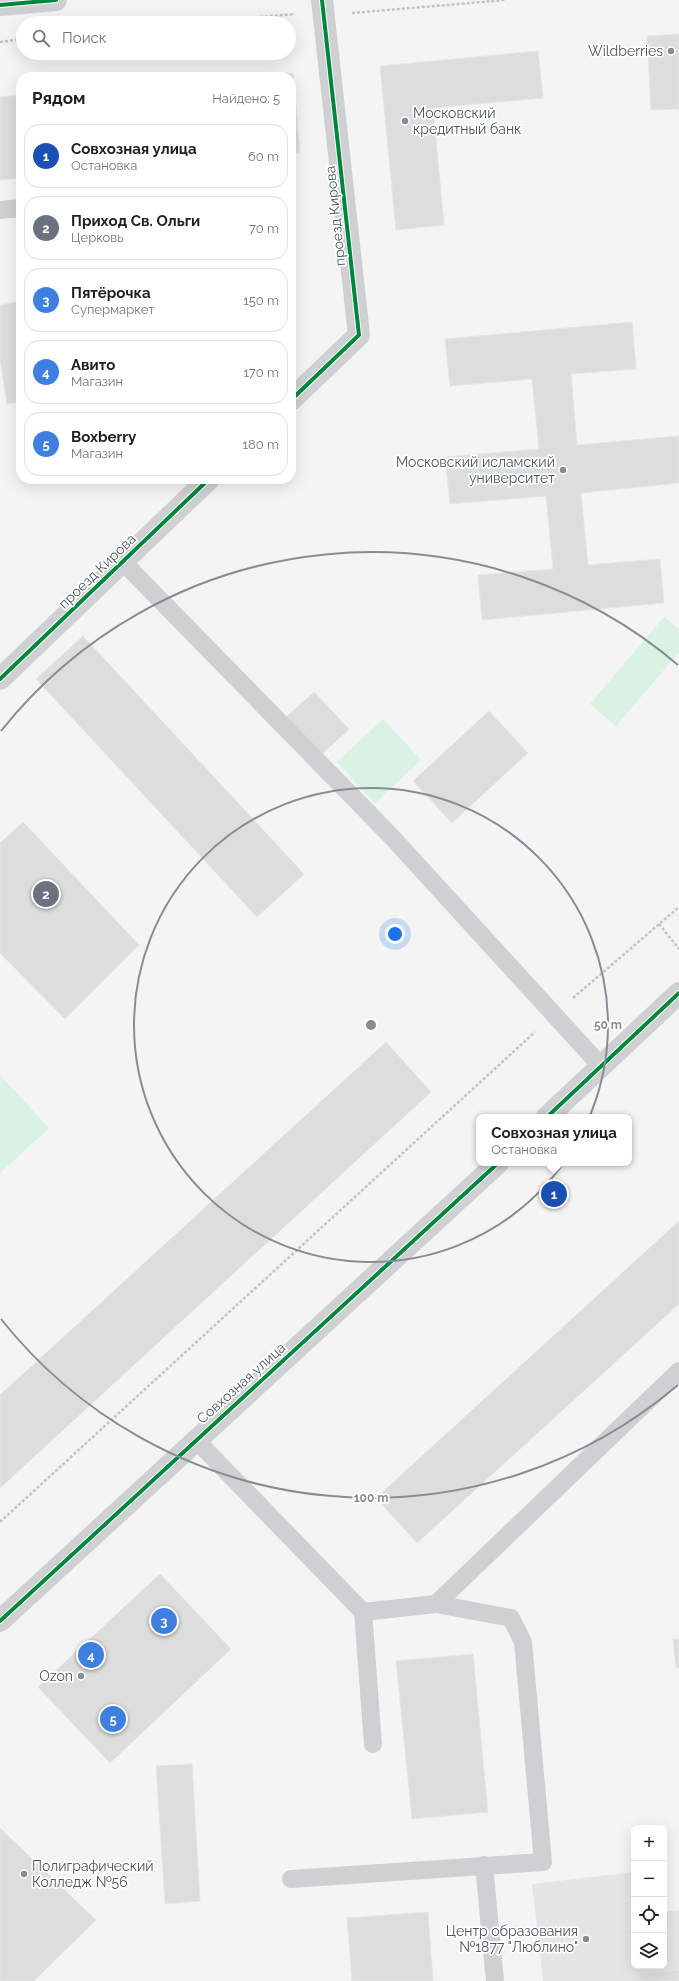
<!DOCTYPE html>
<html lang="ru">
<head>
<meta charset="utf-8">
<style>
	body { margin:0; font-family:Raleway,sans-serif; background:#f6f6f6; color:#202124 }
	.controls { position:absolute; right:12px; bottom:12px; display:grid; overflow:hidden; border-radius:8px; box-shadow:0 4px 16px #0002 }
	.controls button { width:36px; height:36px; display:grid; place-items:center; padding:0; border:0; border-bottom:1px solid #e0e0e0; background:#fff; color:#202124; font:20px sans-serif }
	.you { position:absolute; left:395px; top:934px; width:14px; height:14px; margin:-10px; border:3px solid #fff; border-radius:50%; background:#1a73e8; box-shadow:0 0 0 6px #1a73e833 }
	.badge { display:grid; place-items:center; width:26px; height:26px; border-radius:50%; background:#ea580c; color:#fff; font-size:13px; font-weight:700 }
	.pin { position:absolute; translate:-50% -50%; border:2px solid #fff; box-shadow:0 1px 4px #0006 }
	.popup { position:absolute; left:476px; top:1114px; width:156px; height:52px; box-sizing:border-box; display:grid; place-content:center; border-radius:8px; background:#fff; filter:drop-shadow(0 1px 3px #0005); font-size:13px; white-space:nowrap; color:#757577 }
	.popup b { font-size:15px; color:#202124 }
	.popup::after { content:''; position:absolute; left:50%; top:100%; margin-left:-8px; border:8px solid transparent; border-top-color:#fff }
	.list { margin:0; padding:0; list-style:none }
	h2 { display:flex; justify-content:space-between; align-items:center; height:52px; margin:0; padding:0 16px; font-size:17px }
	h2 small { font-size:13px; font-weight:400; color:#757577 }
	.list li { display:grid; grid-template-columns:26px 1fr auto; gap:12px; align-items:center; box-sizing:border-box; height:64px; margin:0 8px 8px; padding:0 8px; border:1px solid #e0e0e0; border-radius:16px }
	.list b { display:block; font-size:15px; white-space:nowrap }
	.list p { margin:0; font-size:13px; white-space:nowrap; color:#757577 }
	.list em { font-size:13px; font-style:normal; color:#757577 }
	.icon { flex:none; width:22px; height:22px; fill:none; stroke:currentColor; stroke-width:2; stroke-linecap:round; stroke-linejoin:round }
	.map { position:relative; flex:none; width:679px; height:1981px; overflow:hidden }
	.search { position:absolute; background:#fff; box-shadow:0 4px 16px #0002; left:16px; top:16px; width:280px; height:44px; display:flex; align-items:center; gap:10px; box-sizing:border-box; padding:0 14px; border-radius:22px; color:#757577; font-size:15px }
	.panel { position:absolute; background:#fff; box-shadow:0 4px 16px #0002; left:16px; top:72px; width:280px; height:412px; border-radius:16px }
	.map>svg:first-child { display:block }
	.education { fill:#e6e5e6 }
	.green { fill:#d9f2e3 }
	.building { fill:#ddddde; stroke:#e5e6e7 }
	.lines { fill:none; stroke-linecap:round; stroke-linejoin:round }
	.path { stroke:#bcc7c4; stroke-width:2.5; stroke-dasharray:3 2; stroke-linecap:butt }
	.service { stroke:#ced0d2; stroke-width:18 }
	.minor { stroke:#ced0d2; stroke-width:22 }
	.tertiary { stroke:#ced0d2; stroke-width:22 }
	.cycleway-casing { stroke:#fff; stroke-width:6 }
	.cycleway { stroke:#00873e; stroke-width:4 }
	.ring { fill:none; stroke:#868d94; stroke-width:2 }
	.poi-dot { fill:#868d94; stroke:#fff; stroke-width:1.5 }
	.labels { text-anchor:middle; stroke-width:3.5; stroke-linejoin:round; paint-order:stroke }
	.poi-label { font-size:14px; fill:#4a5661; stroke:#fff; text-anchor:end }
	.street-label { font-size:14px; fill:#4a5661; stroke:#fff }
	.centre { fill:#868d94; stroke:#fff; stroke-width:2 }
	.ring-label { font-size:12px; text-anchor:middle; font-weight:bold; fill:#868d94; stroke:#fff; stroke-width:3.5; stroke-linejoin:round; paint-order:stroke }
</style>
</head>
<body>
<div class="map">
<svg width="679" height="1981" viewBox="0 0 679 1981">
	<rect width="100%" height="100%" fill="#f4f4f4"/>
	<!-- education -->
	<path class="education" d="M634 1872V1966H664V1912L679 1910V1981H543L532 1884Z"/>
	<!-- green -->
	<g class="green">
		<path d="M664 617 679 629V652L616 726 590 704Z"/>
		<path d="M383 719 421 760 375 803 337 762Z"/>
		<path d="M0 1075 49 1128 0 1173Z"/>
	</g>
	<!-- building -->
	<g class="building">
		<path d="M679 34V109L651 110 647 36Z"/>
		<path d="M538 51 543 98 433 108 444 225 396 230 380 66Z"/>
		<path d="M293 73 300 153H291V77H242Z"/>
		<path d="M21 95V178L0 180V97Z"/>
		<path d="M21 301V402L7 404 0 360V305Z"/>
		<path d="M632 322 636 369 571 374 577 445 679 436V483L581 493 588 565 660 559 664 603 482 620 478 575 553 569 546 496 450 504 445 457 539 449 532 379 450 386 445 339Z"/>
		<path d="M83 636 304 874 257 917 36 679Z"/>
		<path d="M314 692 349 729 321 755 285 718Z"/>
		<path d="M489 711 528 753 452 823 413 781Z"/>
		<path d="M23 822 139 945 65 1019 0 953V843Z"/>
		<path d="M386 1042 431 1092 0 1488V1395Z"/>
		<path d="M679 1221V1304L417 1543 376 1498Z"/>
		<path d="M160 1574 231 1649 110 1763 38 1687Z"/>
		<path d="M673 1639H679V1668H676Z"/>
		<path d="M473 1654 488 1812 412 1819 396 1661Z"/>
		<path d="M192 1764 200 1901 165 1904 156 1766Z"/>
		<path d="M0 1828 96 1920 34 1981H0Z"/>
		<path d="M428 1912 433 1981H352L347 1918Z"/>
		<path d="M679 1970V1981H640L639 1974Z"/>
	</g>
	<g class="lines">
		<!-- path -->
		<g class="path">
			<path d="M352 13 505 0"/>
			<path d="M190 23 295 14"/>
			<path d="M0 42 23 39"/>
			<path d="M659 924 679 949"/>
			<path d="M573 998 679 907"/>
			<path d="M0 1522 535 1032"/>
		</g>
		<!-- service -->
		<g class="service">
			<path d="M0 210 21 208"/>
			<path d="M123 562 391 836 601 1066"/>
			<path d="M195 1439 363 1612 373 1744"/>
			<path d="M363 1612 436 1604 679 1371"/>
			<path d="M484 1865 495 1981"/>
			<path d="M291 1879 543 1862 523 1642 511 1618 436 1604"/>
		</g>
		<!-- minor -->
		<g class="minor">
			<path d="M0 5 56 0"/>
			<path d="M291 400 359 335 322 0"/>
			<path d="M0 679 209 479"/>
		</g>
		<!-- tertiary -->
		<g class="tertiary">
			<path d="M547 1117 679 993"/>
			<path d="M0 1621 498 1163"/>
		</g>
		<defs>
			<g id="cycleway">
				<path d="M0 5 56 0"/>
				<path d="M291 400 359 335 322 0"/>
				<path d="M0 679 209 479"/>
				<path d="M547 1117 679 993"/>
				<path d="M0 1621 498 1163"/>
			</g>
		</defs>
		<!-- cycleway casing -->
		<use href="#cycleway" class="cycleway-casing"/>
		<!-- cycleway -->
		<use href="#cycleway" class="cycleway"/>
	</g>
	<!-- distance rings -->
	<g class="ring">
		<circle cx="371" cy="1025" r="237"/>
		<path d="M678 1385A473 473 0 0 1 1 1319M1 731A473 473 0 0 1 678 665"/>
	</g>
	<!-- markers -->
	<g class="poi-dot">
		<circle cx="671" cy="51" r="4"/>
		<circle cx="405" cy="121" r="4"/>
		<circle cx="563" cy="470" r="4"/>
		<circle cx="81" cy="1676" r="4"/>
		<circle cx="24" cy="1874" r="4"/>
		<circle cx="586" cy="1939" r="4"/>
	</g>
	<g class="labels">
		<!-- poi labels -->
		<g class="poi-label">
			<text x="663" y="56">Wildberries</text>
			<text x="413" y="118" text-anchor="start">Московский<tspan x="413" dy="16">кредитный банк</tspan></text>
			<text x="555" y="467">Московский исламский<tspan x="555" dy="16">университет</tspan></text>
			<text x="73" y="1681">Ozon</text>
			<text x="32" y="1871" text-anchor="start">Полиграфический<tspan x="32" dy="16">Колледж №56</tspan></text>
			<text x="578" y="1936">Центр образования<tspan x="578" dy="16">№1877 "Люблино"</tspan></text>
		</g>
		<!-- street labels -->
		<g class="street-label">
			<text transform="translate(335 216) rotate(-96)" y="5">проезд Кирова</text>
			<text transform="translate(97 571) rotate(-44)" y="5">проезд Кирова</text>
			<text transform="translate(241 1383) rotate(-42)" y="5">Совхозная улица</text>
		</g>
	</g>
	<circle cx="371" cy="1025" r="6" class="centre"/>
	<g class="ring-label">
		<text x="608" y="1029">50 m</text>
		<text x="371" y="1502">100 m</text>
	</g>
</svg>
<div class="controls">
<button>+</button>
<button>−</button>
<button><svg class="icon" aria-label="locate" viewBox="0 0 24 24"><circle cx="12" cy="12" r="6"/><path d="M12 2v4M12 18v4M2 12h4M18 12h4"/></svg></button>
<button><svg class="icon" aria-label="layers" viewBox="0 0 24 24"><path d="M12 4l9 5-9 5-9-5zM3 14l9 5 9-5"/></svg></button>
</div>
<div class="you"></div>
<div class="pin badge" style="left:554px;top:1194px;background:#1a4fb4">1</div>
<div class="popup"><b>Совхозная улица</b>Остановка</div>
<div class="pin badge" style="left:46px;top:894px;background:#6b7280">2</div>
<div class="pin badge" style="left:164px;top:1621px;background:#3f7fe0">3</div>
<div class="pin badge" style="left:91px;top:1655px;background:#3f7fe0">4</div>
<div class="pin badge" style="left:113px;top:1719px;background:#3f7fe0">5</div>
<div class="search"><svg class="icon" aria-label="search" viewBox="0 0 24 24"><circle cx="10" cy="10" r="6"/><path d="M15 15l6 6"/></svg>Поиск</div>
<section class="panel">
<h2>Рядом<small>Найдено: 5</small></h2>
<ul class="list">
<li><span class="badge" style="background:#1a4fb4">1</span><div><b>Совхозная улица</b><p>Остановка</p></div><em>60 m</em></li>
<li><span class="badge" style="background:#6b7280">2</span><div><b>Приход Св. Ольги</b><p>Церковь</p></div><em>70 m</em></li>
<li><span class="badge" style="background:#3f7fe0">3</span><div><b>Пятёрочка</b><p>Супермаркет</p></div><em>150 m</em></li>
<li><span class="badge" style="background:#3f7fe0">4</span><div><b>Авито</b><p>Магазин</p></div><em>170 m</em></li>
<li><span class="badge" style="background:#3f7fe0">5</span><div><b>Boxberry</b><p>Магазин</p></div><em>180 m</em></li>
</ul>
</section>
</div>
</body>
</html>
